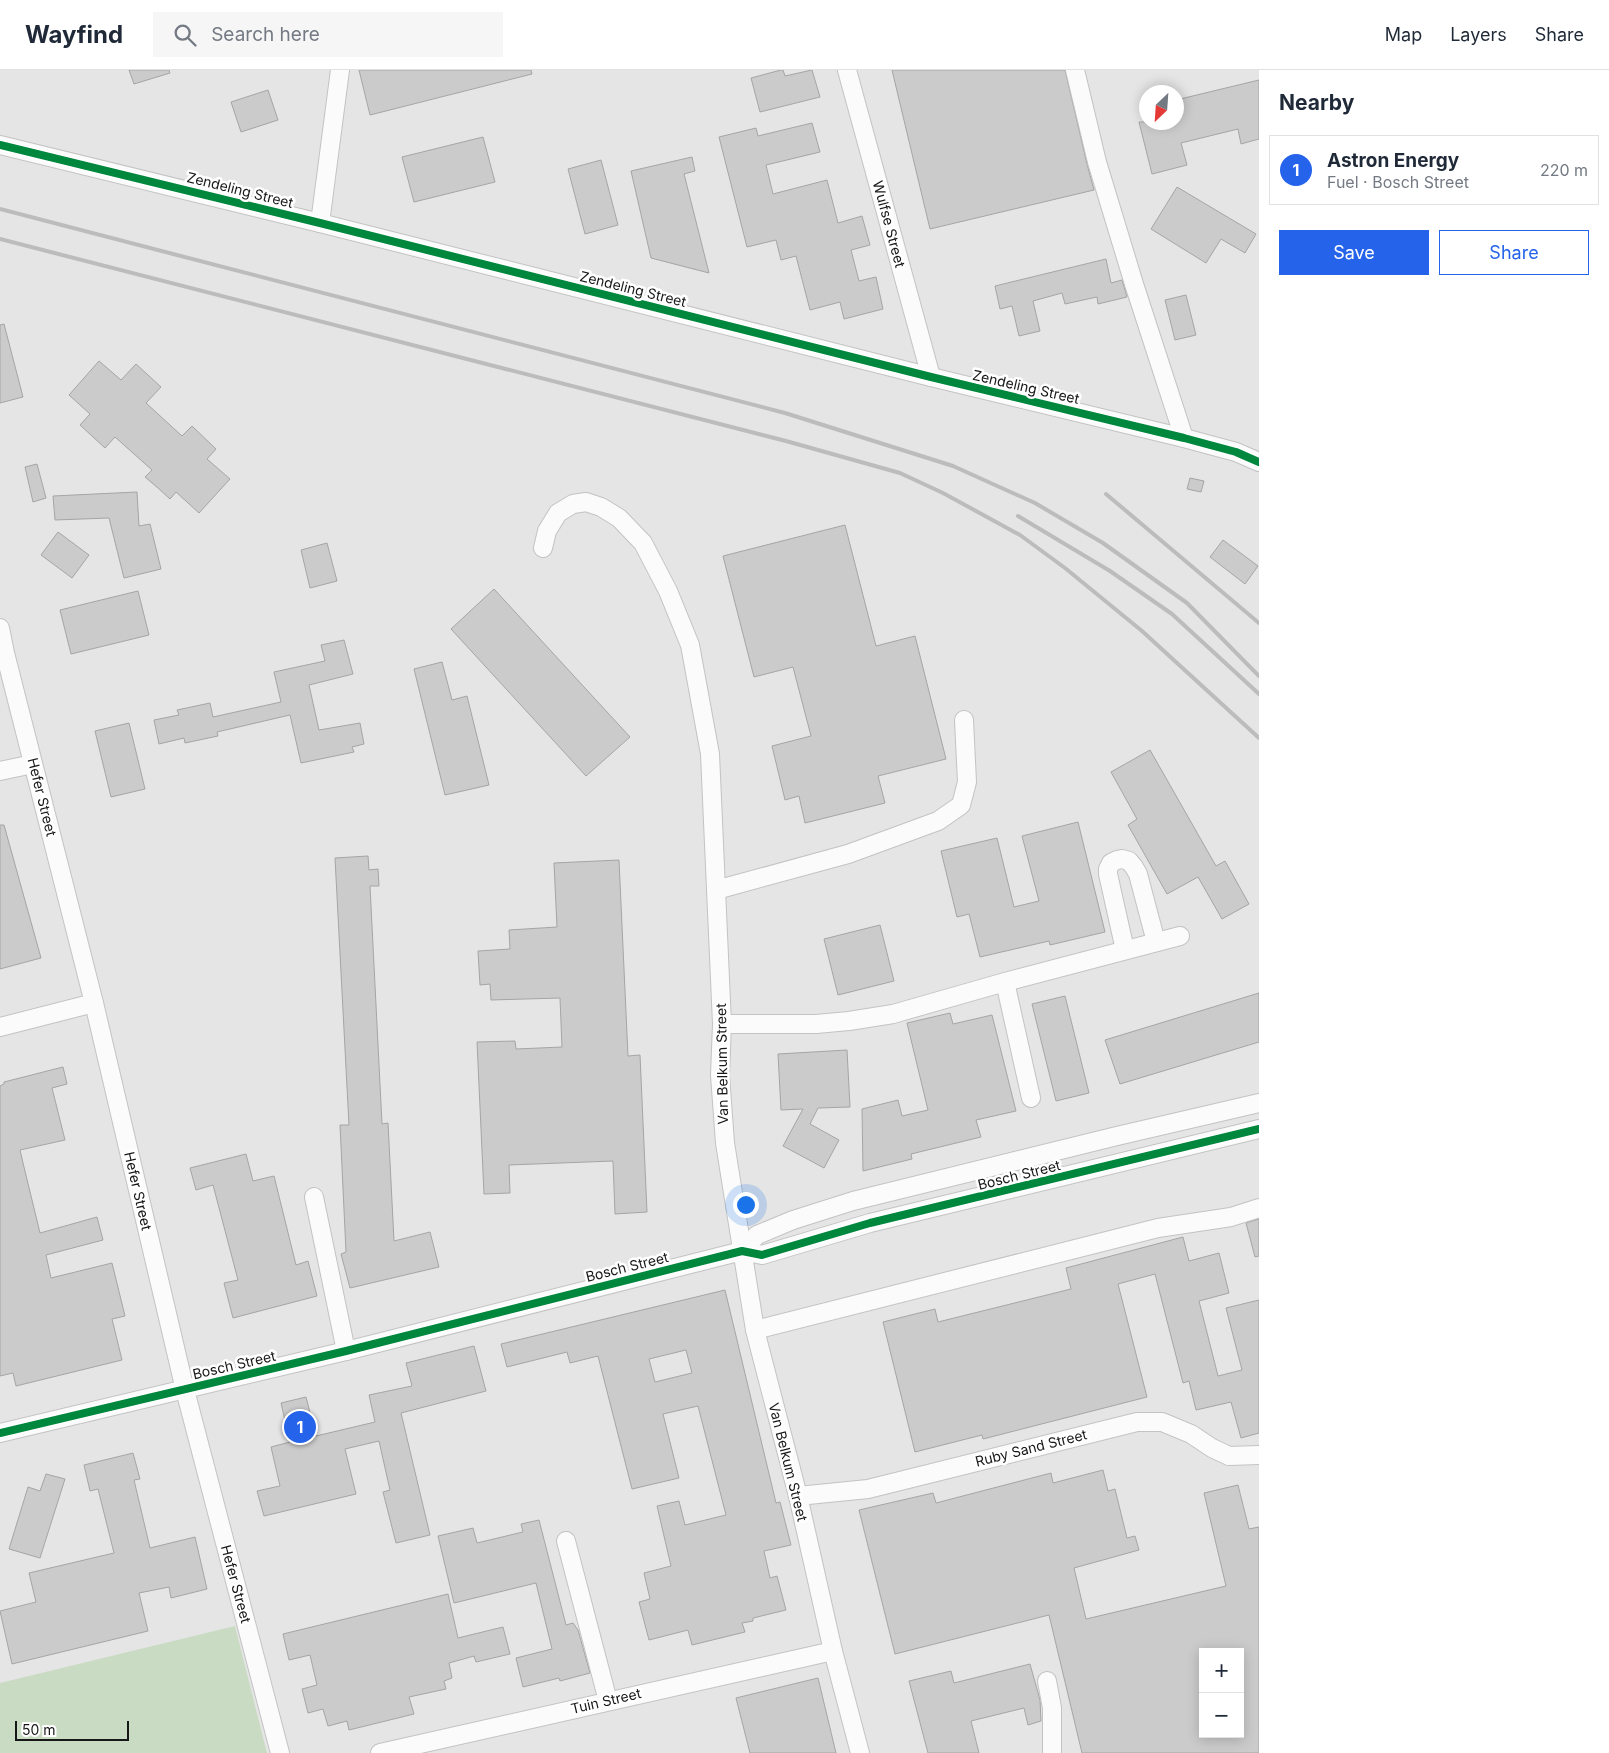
<!DOCTYPE html>
<html lang="en">
<head>
<meta charset="utf-8">
<style>
	body { margin:0; font-family:Inter,sans-serif; background:#f6f6f7; color:#1f2937 }
	.controls { position:absolute; right:15px; bottom:15px; display:grid; overflow:hidden; border-radius:0px; box-shadow:0 2px 12px #0003 }
	.controls button { width:45px; height:45px; display:grid; place-items:center; padding:0; border:0; border-bottom:1px solid #e0e1e3; background:#fff; color:#1f2937; font:25px sans-serif }
	.compass { position:absolute; left:1139px; top:15px; width:45px; height:45px; border-radius:50%; background:#fff; box-shadow:0 2px 12px #0003; rotate:205deg }
	.scale { position:absolute; left:15px; bottom:12px; width:114px; box-sizing:border-box; padding-left:5px; border:2px solid #171717; border-top:0; font-size:14px; line-height:18px; white-space:nowrap; color:#171717; -webkit-text-stroke:4px #fff; paint-order:stroke }
	.you { position:absolute; left:745px; top:1134px; width:18px; height:18px; margin:-12px; border:4px solid #fff; border-radius:50%; background:#1a73e8; box-shadow:0 0 0 8px #1a73e833 }
	.badge { display:grid; place-items:center; width:32px; height:32px; border-radius:50%; background:#2563eb; color:#fff; font-size:16px; font-weight:700 }
	.pin { position:absolute; translate:-50% -50%; border:2px solid #fff; box-shadow:0 1px 5px #0006 }
	.list { margin:0; padding:0; list-style:none }
	h2 { display:flex; justify-content:space-between; align-items:center; height:65px; margin:0; padding:0 20px; font-size:21px }
	h2 small { font-size:16px; font-weight:400; color:#747a83 }
	.list li { display:grid; grid-template-columns:32px 1fr auto; gap:15px; align-items:center; box-sizing:border-box; height:70px; margin:0 10px 10px; padding:0 10px; border:1px solid #e0e1e3; border-radius:0px }
	.list b { display:block; font-size:19px; white-space:nowrap }
	.list p { margin:0; font-size:16px; white-space:nowrap; color:#747a83 }
	.list em { font-size:16px; font-style:normal; color:#747a83 }
	.actions { display:flex; gap:10px; padding:15px 20px }
	.actions a { flex:1; padding:11px 0; border:1px solid #2563eb; border-radius:0px; text-align:center; font-size:18px; color:#2563eb }
	.actions .main { background:#2563eb; color:#fff }
	.icon { flex:none; width:28px; height:28px; fill:none; stroke:currentColor; stroke-width:2; stroke-linecap:round; stroke-linejoin:round }
	.map { position:relative; flex:none; width:1259px; height:1683px; overflow:hidden }
	header { display:flex; align-items:center; gap:30px; box-sizing:border-box; height:70px; padding:0 25px; background:#fff; border-bottom:1px solid #e0e1e3 }
	header strong { font-size:24px }
	nav { display:flex; gap:28px; margin-inline-start:auto; font-size:18px }
	.search { width:350px; height:45px; background:#f6f6f7; display:flex; align-items:center; gap:12px; box-sizing:border-box; padding:0 18px; border-radius:0px; color:#747a83; font-size:19px }
	main { display:flex }
	aside { flex:1; background:#fff }
	.map>svg:first-child { display:block }
	.green { fill:#c9dbc3 }
	.building { fill:#cbcbcb; stroke:#a6a5a5; fill-rule:evenodd }
	.lines { fill:none; stroke-linecap:round; stroke-linejoin:round }
	.minor-casing { stroke:#c3c3c3; stroke-width:20 }
	.minor { stroke:#fbfbfb; stroke-width:18 }
	.rail { stroke:#bcbcbc; stroke-width:4 }
	.cycleway-casing { stroke:#fff; stroke-width:11 }
	.cycleway { stroke:#00873e; stroke-width:8 }
	.labels { text-anchor:middle; stroke-width:5; stroke-linejoin:round; paint-order:stroke }
	.street-label { font-size:14px; fill:#171717; stroke:#fff }
</style>
</head>
<body>
<header>
<strong>Wayfind</strong>
<div class="search"><svg class="icon" aria-label="search" viewBox="0 0 24 24"><circle cx="10" cy="10" r="6"/><path d="M15 15l6 6"/></svg>Search here</div>
<nav><a>Map</a><a>Layers</a><a>Share</a></nav>
</header>
<main>
<div class="map">
<svg width="1259" height="1683" viewBox="0 0 1259 1683">
	<rect width="100%" height="100%" fill="#e5e5e5"/>
	<!-- green -->
	<path class="green" d="M235 1556 267 1683H0V1613Z"/>
	<!-- building -->
	<g class="building">
		<path d="M129 0H169L170 3 134 14Z"/>
		<path d="M359 0H531L532 4 370 45Z"/>
		<path d="M781 0H783L785 6 812 0 820 27 760 42 751 8Z"/>
		<path d="M892 0H1065L1087 94 1094 120 930 159Z"/>
		<path d="M1259 10V69L1241 74 1238 59 1181 73 1187 95 1152 104 1139 52H1176V30Z"/>
		<path d="M268 20 278 50 241 62 231 32Z"/>
		<path d="M812 53 820 82 766 95 773 124 827 110 838 153 862 146 870 175 851 180 859 211 876 207 883 239 844 249 840 232 810 240 796 186 781 190 776 170 747 177 719 67 756 58 758 66Z"/>
		<path d="M483 67 495 112 414 132 402 87Z"/>
		<path d="M692 87 695 101 684 104 709 203 651 188 631 101Z"/>
		<path d="M601 90 618 155 585 164 568 99Z"/>
		<path d="M1177 117 1256 164 1245 183 1221 169 1206 193 1151 159Z"/>
		<path d="M1106 189 1111 213 1122 210 1127 227 1098 234 1097 227 1065 234 1062 223 1033 231 1040 261 1019 266 1012 236 1000 239 995 216Z"/>
		<path d="M1186 225 1196 265 1175 270 1165 230Z"/>
		<path d="M4 254 23 327 0 333V255Z"/>
		<path d="M99 291 121 310 136 294 161 317 146 333 182 366 192 356 216 379 207 389 230 409 199 443 176 422 170 429 158 418 145 407 152 400 115 367 105 378 80 355 90 344 69 325Z"/>
		<path d="M37 394 46 428 33 432 25 397Z"/>
		<path d="M1190 408 1204 411 1201 422 1187 419Z"/>
		<path d="M137 422 139 456 150 454 161 499 124 508 109 448 55 450 53 426Z"/>
		<path d="M845 455 876 576 915 566 946 689 878 706 885 733 805 753 799 726 785 730 772 676 811 666 793 597 754 607 723 486Z"/>
		<path d="M58 462 89 485 72 508 41 485Z"/>
		<path d="M1223 470 1258 496 1245 514 1210 487Z"/>
		<path d="M327 473 337 511 310 518 301 480Z"/>
		<path d="M494 519 630 667 586 706 451 559Z"/>
		<path d="M138 521 149 565 71 584 60 540Z"/>
		<path d="M344 570 353 604 309 615 319 660 360 653 364 674 352 677 354 682 301 693 290 645 217 662 218 666 185 673 184 668 159 674 154 650 179 645 177 640 210 633 213 647 281 632 274 602 325 591 321 575Z"/>
		<path d="M442 592 452 630 467 626 489 715 445 725 414 599Z"/>
		<path d="M129 653 145 719 111 727 95 661Z"/>
		<path d="M1150 680 1216 796 1225 791 1249 834 1222 849 1198 807 1167 824 1128 755 1137 749 1111 702Z"/>
		<path d="M1078 752 1105 862 1050 875 1049 871 980 887 969 844 957 847 941 781 997 768 1014 837 1039 831 1022 766Z"/>
		<path d="M0 755H4L41 888 0 899Z"/>
		<path d="M368 786 369 800 378 799 379 816H370L382 1054 388 1053 394 1171 430 1162 439 1197 350 1218 341 1184 346 1182 340 1055H349L335 788Z"/>
		<path d="M619 790 628 986 640 985 647 1142 615 1144 613 1091 509 1095 510 1123 484 1124 477 972 515 971 516 979 562 977 560 928 491 930 490 914 480 915 478 881 510 879 509 860 557 857 554 793Z"/>
		<path d="M880 855 894 911 838 925 824 869Z"/>
		<path d="M1259 923V972L1120 1014 1105 970Z"/>
		<path d="M1065 926 1089 1023 1056 1031 1032 934Z"/>
		<path d="M950 943 953 954 992 945 1016 1041 976 1050 981 1067 911 1084 912 1089 863 1101 862 1039 898 1030 902 1046 928 1040 907 953Z"/>
		<path d="M847 980 850 1037 818 1038 810 1054 839 1070 824 1098 783 1076 803 1039 781 1040 778 984Z"/>
		<path d="M63 997 67 1014 52 1018 65 1070 20 1080 23 1093 40 1163 97 1147 103 1170 46 1185 51 1208 112 1193 125 1246 112 1249 122 1290 16 1316 13 1303 0 1306V1016L4 1014V1012Z"/>
		<path d="M246 1084 253 1111 274 1106 296 1195 308 1191 317 1226 233 1248 224 1213 238 1210 213 1115 196 1120 190 1098Z"/>
		<path d="M1259 1149V1186L1255 1187 1246 1153Z"/>
		<path d="M1183 1167 1189 1191 1219 1183 1229 1223 1199 1231 1218 1306 1242 1300 1226 1238 1259 1230V1363L1241 1368 1231 1332 1196 1340 1189 1311 1183 1313 1155 1204 1118 1214 1147 1327 983 1369 982 1365 915 1382 883 1252 935 1239 938 1252 1071 1219 1066 1198Z"/>
		<path d="M725 1220 776 1433 780 1432 791 1475 764 1481 770 1508 777 1506 786 1540 753 1548V1551L742 1553 745 1562 692 1575 688 1560 649 1570 639 1532 650 1529 644 1503 671 1496 657 1436 679 1431 685 1455 726 1445 698 1336 663 1344 679 1408 632 1419 598 1286 570 1293 567 1282 507 1297 501 1274ZM686 1280 692 1303 655 1312 649 1289Z"/>
		<path d="M474 1276 486 1321 401 1343 430 1465 396 1473 383 1422 390 1420 379 1371 345 1379 356 1424 264 1446 257 1421 280 1416 271 1377 290 1372 281 1333 306 1327 316 1366 375 1352 369 1325 412 1316 406 1293Z"/>
		<path d="M133 1383 140 1409 134 1410 150 1478 195 1467 207 1519 171 1528 169 1517 139 1523 148 1561 12 1594 0 1541 36 1532 29 1503 114 1483 98 1419 90 1421 84 1395Z"/>
		<path d="M1103 1400 1108 1421 1115 1419 1127 1468 1135 1466 1139 1480 1074 1498 1086 1549 1226 1516 1204 1423 1238 1415 1249 1459 1259 1457V1683H1082L1049 1545 895 1584 859 1440 933 1423 936 1433 1051 1403 1053 1413ZM1203 1582H1240V1664H1203Z"/>
		<path d="M46 1404 65 1409 40 1488 9 1479 28 1417 40 1421Z"/>
		<path d="M539 1450 566 1555 573 1553 578 1560 590 1603 560 1611 559 1608 523 1617 516 1588 552 1579 536 1513 454 1533 438 1466 473 1458 477 1473 523 1462 521 1454Z"/>
		<path d="M448 1524 458 1568 503 1557 510 1584 476 1592 474 1586 449 1593 452 1608 444 1611 446 1619 409 1627 414 1644 349 1660 347 1651 328 1656 323 1639 308 1643 302 1619 317 1615 310 1585 289 1590 283 1564Z"/>
		<path d="M1030 1594 1040 1630 1041 1651 1028 1655 1024 1638 971 1651 979 1683H928L909 1611 951 1601 954 1613Z"/>
		<path d="M818 1608 836 1683H750L736 1628Z"/>
	</g>
	<g class="lines">
		<defs>
			<g id="minor">
				<path d="M847 0 931 307"/>
				<path d="M1075 0 1097 92 1134 214 1184 368"/>
				<path d="M0 75 320 153 931 307 1184 368 1236 382 1259 392"/>
				<path d="M320 153 340 0"/>
				<path d="M543 478 547 461 558 443 573 434 586 432 601 437 619 448 643 473 668 521 690 575 710 684 722 954 720 1005 725 1073 755 1260 798 1426 833 1581 860 1683"/>
				<path d="M0 558 5 583 94 933 185 1320 280 1683"/>
				<path d="M0 701 33 694"/>
				<path d="M716 820 848 784 938 751 961 735 967 712 964 650"/>
				<path d="M1125 880 1108 804V799L1111 793 1117 790 1122 789 1129 791 1134 797 1138 804 1156 872"/>
				<path d="M1005 912 1031 1028"/>
				<path d="M722 954H816L849 951 893 944 1005 912 1180 866"/>
				<path d="M0 957 94 933"/>
				<path d="M314 1127 346 1281"/>
				<path d="M742 1181 757 1165 793 1150 853 1131 1117 1066 1259 1033"/>
				<path d="M755 1260 1158 1158 1231 1147 1259 1138"/>
				<path d="M0 1363 346 1281 742 1181 762 1185 870 1153 1259 1059"/>
				<path d="M798 1426 868 1419 1137 1352H1162L1191 1364 1212 1378 1229 1386 1259 1385"/>
				<path d="M566 1471 608 1631"/>
				<path d="M1047 1611 1052 1638V1683"/>
				<path d="M380 1683 833 1581"/>
			</g>
		</defs>
		<!-- minor casing -->
		<use href="#minor" class="minor-casing"/>
		<!-- minor -->
		<use href="#minor" class="minor"/>
		<!-- rail -->
		<g class="rail">
			<path d="M0 139 785 343 953 396 1035 433 1103 473 1187 533 1259 606"/>
			<path d="M0 169 786 371 900 403 943 423 1020 465 1065 498 1142 561 1259 668"/>
			<path d="M1106 424 1259 553"/>
			<path d="M1018 446 1110 501 1172 544 1259 624"/>
		</g>
		<defs>
			<g id="cycleway">
				<path d="M0 75 320 153 931 307 1184 368 1236 382 1259 392"/>
				<path d="M0 1363 346 1281 742 1181 762 1185 870 1153 1259 1059"/>
			</g>
		</defs>
		<!-- cycleway casing -->
		<use href="#cycleway" class="cycleway-casing"/>
		<!-- cycleway -->
		<use href="#cycleway" class="cycleway"/>
	</g>
	<g class="labels">
		<!-- street labels -->
		<g class="street-label">
			<text transform="translate(240 120) rotate(14)" y="5">Zendeling Street</text>
			<text transform="translate(889 154) rotate(75)" y="5">Wulfse Street</text>
			<text transform="translate(633 219) rotate(14)" y="5">Zendeling Street</text>
			<text transform="translate(1026 317) rotate(13)" y="5">Zendeling Street</text>
			<text transform="translate(42 727) rotate(76)" y="5">Hefer Street</text>
			<text transform="translate(722 994) rotate(-91)" y="5">Van Belkum Street</text>
			<text transform="translate(1019 1105) rotate(-14)" y="5">Bosch Street</text>
			<text transform="translate(138 1121) rotate(77)" y="5">Hefer Street</text>
			<text transform="translate(627 1197) rotate(-14)" y="5">Bosch Street</text>
			<text transform="translate(234 1295) rotate(-13)" y="5">Bosch Street</text>
			<text transform="translate(1031 1378) rotate(-14)" y="5">Ruby Sand Street</text>
			<text transform="translate(788 1392) rotate(76)" y="5">Van Belkum Street</text>
			<text transform="translate(236 1514) rotate(75)" y="5">Hefer Street</text>
			<text transform="translate(606 1631) rotate(-13)" y="5">Tuin Street</text>
		</g>
	</g>
</svg>
<div class="controls">
<button>+</button>
<button>−</button>
</div>
<svg class="compass" viewBox="-18 -18 36 36"><path d="M0-13l5 13h-10z" fill="#e53935"/><path d="M0 13l5-13h-10z" fill="#747a83"/></svg>
<div class="scale">50 m</div>
<div class="you"></div>
<div class="pin badge" style="left:300px;top:1357px">1</div>
</div>
<aside>
<h2>Nearby<small></small></h2>
<ul class="list">
<li><span class="badge">1</span><div><b>Astron Energy</b><p>Fuel · Bosch Street</p></div><em>220 m</em></li>
</ul>
<div class="actions"><a class="main">Save</a><a>Share</a></div>
</aside>
</main>
</body>
</html>
